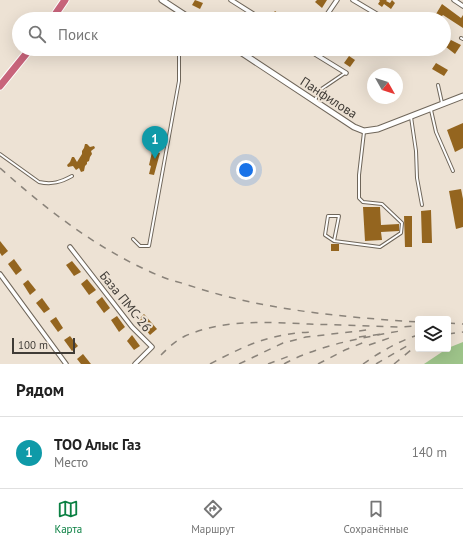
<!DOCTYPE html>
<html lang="ru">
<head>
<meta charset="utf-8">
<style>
	body { margin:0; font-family:"PT Sans",sans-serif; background:#f2f2f2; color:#222 }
	.controls { position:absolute; right:12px; bottom:12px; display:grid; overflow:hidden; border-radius:4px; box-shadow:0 4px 16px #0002 }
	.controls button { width:36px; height:36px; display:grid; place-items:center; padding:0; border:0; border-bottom:1px solid #e0e0e0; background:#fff; color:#222; font:20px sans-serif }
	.compass { position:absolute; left:367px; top:68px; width:36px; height:36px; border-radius:50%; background:#fff; box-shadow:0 4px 16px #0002; rotate:129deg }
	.scale { position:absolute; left:12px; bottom:10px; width:63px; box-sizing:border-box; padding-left:4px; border:2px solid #3f3b36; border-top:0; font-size:11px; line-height:14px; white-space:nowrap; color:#3f3b36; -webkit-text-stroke:3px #ede2d4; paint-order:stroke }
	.you { position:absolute; left:246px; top:170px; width:14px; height:14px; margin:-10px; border:3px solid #fff; border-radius:50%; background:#1a73e8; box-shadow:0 0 0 6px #1a73e833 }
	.badge { display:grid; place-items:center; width:26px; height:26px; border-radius:50%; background:#0b8043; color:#fff; font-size:13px; font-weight:700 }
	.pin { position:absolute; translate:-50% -33px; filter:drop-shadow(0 1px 2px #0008) }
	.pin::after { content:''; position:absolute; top:21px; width:14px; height:12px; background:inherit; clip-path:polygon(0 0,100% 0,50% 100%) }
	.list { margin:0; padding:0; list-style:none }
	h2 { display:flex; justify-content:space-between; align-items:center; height:52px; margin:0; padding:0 16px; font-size:17px }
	h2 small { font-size:13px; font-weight:400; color:#767676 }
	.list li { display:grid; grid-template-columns:26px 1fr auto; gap:12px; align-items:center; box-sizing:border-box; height:72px; padding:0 16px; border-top:1px solid #e0e0e0 }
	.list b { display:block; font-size:15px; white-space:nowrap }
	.list p { margin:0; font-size:13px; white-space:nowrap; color:#767676 }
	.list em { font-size:13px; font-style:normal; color:#767676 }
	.icon { flex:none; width:22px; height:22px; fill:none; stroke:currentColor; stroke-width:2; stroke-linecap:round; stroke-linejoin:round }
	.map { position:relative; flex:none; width:463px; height:364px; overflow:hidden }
	.search { position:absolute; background:#fff; box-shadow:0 4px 16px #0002; left:12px; right:12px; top:12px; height:44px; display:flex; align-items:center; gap:10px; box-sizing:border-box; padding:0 14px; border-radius:22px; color:#767676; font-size:15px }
	.sheet { height:124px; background:#fff }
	nav { display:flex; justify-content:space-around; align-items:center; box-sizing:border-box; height:56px; border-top:1px solid #e0e0e0; background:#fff; font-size:11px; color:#767676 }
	nav a { display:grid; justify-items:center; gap:2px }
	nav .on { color:#0b8043 }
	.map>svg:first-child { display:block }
	.green { fill:#9ec48a }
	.building { fill:#94651f }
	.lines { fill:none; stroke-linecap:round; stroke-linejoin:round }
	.lane-casing { stroke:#6f665a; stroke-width:4 }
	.street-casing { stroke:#6f665a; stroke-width:5.5 }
	.secondary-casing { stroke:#6f665a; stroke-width:7 }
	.highway-casing { stroke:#fff; stroke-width:9 }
	.lane { stroke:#fff; stroke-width:2 }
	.street { stroke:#fff; stroke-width:3.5 }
	.secondary { stroke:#fff; stroke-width:5 }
	.highway { stroke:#c8647b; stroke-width:7 }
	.rail { stroke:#8a837a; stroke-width:1.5; stroke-dasharray:7 7; stroke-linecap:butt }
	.labels { text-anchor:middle; stroke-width:4; stroke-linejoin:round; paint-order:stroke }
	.street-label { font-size:13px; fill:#3f3b36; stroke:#ede2d4 }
</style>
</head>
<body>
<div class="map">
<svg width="463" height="364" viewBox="0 0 463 364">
	<rect width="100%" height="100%" fill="#ede2d4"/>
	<!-- green -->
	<path class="green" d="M463 342V364H424L448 348Z"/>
	<!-- building -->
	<g class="building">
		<path d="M195 0 203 3 200 9 192 5Z"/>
		<path d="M317 0H327L322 8 315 2Z"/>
		<path d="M379 0H387L386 1 390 3 392 0 395 3 391 9 384 4 382 7 378 4 380 1Z"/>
		<path d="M442 4 461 18 463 15V28L443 15 441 17 436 14Z"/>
		<path d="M275 11 282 16V15L289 19H273L270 17Z"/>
		<path d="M451 40 461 45 455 54 446 47Z"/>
		<path d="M349 56 355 60 350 67 344 63Z"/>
		<path d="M436 63 448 70 444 76 432 69Z"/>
		<path d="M463 123V148L455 152 447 130Z"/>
		<path d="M85 144H87L90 147 94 146 95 148 91 151 92 154 90 157 89 161 87 162V164L85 166 84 171 81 172 79 168 76 170 73 166 68 167 67 165 70 162 72 157H74L77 162 82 154V151L84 148Z"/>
		<path d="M152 152 160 153 154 175 149 174 151 166 149 165Z"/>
		<path d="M461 189 463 199V227L456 229 449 191Z"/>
		<path d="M363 207H380L381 225 399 224V231L381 232 382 240 365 241Z"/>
		<path d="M431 210 432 243H422L421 211Z"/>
		<path d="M404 216H412V247H405Z"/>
		<path d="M0 241 8 251 2 256 0 253Z"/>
		<rect x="331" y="244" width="8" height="7"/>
		<path d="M14 259 22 270 16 275 8 264Z"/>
		<path d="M72 261 81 272 74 276 66 265Z"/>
		<path d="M87 279 96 290 89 295 81 284Z"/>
		<path d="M28 280 36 290 30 295 23 284Z"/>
		<path d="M102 297 110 308 104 313 96 302Z"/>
		<path d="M42 298 50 309 44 313 36 303Z"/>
		<path d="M144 314 157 329 150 335 138 320Z"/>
		<path d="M117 316 125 327 119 332 111 320Z"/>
		<path d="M56 317 63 328 58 332 50 321Z"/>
		<path d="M132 335 140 346 134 350 127 341Z"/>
		<path d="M70 336 78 346 72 351 64 340Z"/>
		<path d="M83 354 91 364H81L77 359Z"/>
	</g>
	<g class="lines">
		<defs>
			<g id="lane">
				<path d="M177 11 178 19"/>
				<path d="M461 38 463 39"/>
				<path d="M108 51 146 53 175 49"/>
				<path d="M438 85 442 103"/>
				<path d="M315 100 320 90 345 73"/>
				<path d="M431 110 436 132 453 171"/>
				<path d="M411 117 416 151 417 178 422 205"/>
				<path d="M0 154 39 182C52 185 61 182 72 176"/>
				<path d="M133 239 140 246H149L179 81V49"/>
				<path d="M334 241 339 216H328L325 235 334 241 380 247 401 233 402 223 382 204 363 202 359 198V175L364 132"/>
			</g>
			<g id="street">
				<path d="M231 0 261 19"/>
				<path d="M353 0 385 19"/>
				<path d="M454 0 463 6"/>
				<path d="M324 19 337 0"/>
				<path d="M307 49 346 73"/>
				<path d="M70 247 132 327 152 347 135 364"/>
				<path d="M0 274 66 364"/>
			</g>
			<g id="secondary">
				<path d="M162 0 191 19"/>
				<path d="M236 49 354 127 364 131 378 129 463 96"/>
			</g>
			<g id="highway">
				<path d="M52 19 65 0"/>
				<path d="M0 86 30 49"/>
			</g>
		</defs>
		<!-- lane casing -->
		<use href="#lane" class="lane-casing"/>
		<!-- street casing -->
		<use href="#street" class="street-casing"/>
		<!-- secondary casing -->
		<use href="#secondary" class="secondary-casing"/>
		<!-- highway casing -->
		<use href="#highway" class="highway-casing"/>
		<!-- lane -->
		<use href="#lane" class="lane"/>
		<!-- street -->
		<use href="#street" class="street"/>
		<!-- secondary -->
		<use href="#secondary" class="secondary"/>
		<!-- highway -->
		<use href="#highway" class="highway"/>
		<!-- rail -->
		<g class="rail">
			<path d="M0 168C48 211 100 251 160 276 169 280 179 282 188 285 262 310 341 317 418 322"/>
			<path d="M448 323 463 324"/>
			<path d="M448 334 463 332"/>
			<path d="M359 337 382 334"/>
			<path d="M369 345 395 336"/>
			<path d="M161 355C168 348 175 341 185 336 224 319 267 322 309 324 339 325 370 326 401 327L416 326"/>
			<path d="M210 364C246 345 271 333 314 332"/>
			<path d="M239 364 283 343 306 337 367 330"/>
			<path d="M268 364 292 355"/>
			<path d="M284 364C319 345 361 338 400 331"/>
			<path d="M318 364 345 350 367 341"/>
			<path d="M363 364C380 352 399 341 418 335"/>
			<path d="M376 364 412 343"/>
			<path d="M394 364 411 350 418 346"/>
		</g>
	</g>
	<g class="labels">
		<!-- street labels -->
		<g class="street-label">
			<text transform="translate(329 97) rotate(33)" y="5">Панфилова</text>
			<text transform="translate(126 301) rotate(51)" y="5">База ПМС-26</text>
		</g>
	</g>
</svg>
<div class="controls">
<button><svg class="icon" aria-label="layers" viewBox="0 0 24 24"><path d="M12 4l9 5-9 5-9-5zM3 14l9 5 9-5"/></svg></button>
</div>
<svg class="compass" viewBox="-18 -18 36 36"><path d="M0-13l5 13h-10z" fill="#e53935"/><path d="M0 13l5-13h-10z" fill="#767676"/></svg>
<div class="scale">100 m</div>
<div class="you"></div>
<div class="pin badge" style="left:155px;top:159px;background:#0f9aa8">1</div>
<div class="search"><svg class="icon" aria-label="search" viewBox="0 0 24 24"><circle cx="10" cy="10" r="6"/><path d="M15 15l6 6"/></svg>Поиск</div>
</div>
<section class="sheet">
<h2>Рядом<small></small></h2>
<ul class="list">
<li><span class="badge" style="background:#0f9aa8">1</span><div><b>ТОО Алыс Газ</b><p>Место</p></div><em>140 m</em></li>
</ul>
</section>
<nav>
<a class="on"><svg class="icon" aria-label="map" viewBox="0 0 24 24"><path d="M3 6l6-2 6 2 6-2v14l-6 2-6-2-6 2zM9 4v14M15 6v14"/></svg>Карта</a>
<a><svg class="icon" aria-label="directions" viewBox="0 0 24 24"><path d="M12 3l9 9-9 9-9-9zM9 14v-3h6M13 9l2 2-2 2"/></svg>Маршрут</a>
<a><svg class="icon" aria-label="saved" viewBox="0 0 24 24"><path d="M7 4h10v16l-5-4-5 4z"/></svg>Сохранённые</a>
</nav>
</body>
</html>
